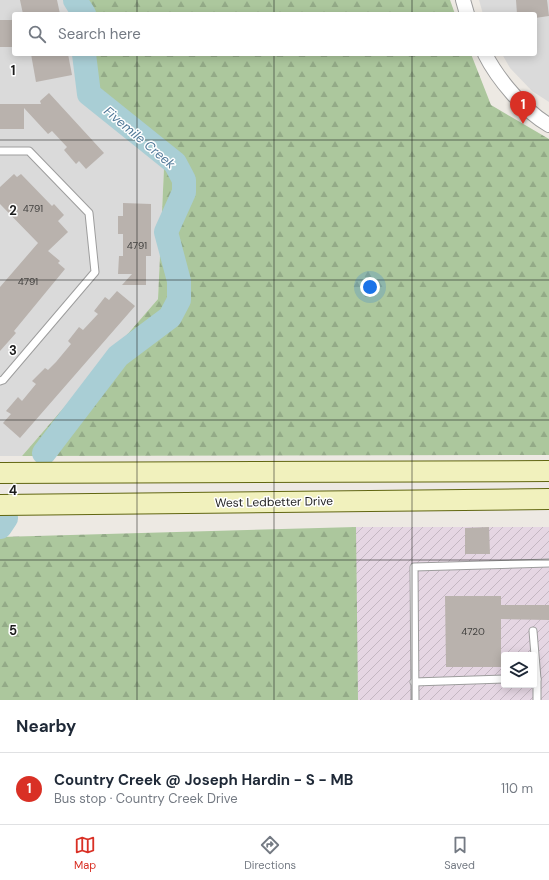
<!DOCTYPE html>
<html lang="en">
<head>
<meta charset="utf-8">
<style>
	body { margin:0; font-family:"DM Sans",sans-serif; background:#f2f2f3; color:#1f2937 }
	.controls { position:absolute; right:12px; bottom:12px; display:grid; overflow:hidden; border-radius:4px; box-shadow:0 2px 10px #0003 }
	.controls button { width:36px; height:36px; display:grid; place-items:center; padding:0; border:0; border-bottom:1px solid #e0e1e3; background:#fff; color:#1f2937; font:20px sans-serif }
	.you { position:absolute; left:370px; top:287px; width:14px; height:14px; margin:-10px; border:3px solid #fff; border-radius:50%; background:#1a73e8; box-shadow:0 0 0 6px #1a73e833 }
	.badge { display:grid; place-items:center; width:26px; height:26px; border-radius:50%; background:#d93025; color:#fff; font-size:13px; font-weight:700 }
	.pin { position:absolute; translate:-50% -33px; filter:drop-shadow(0 1px 2px #0008) }
	.pin::after { content:''; position:absolute; top:21px; width:14px; height:12px; background:inherit; clip-path:polygon(0 0,100% 0,50% 100%) }
	.list { margin:0; padding:0; list-style:none }
	h2 { display:flex; justify-content:space-between; align-items:center; height:52px; margin:0; padding:0 16px; font-size:17px }
	h2 small { font-size:13px; font-weight:400; color:#747a83 }
	.list li { display:grid; grid-template-columns:26px 1fr auto; gap:12px; align-items:center; box-sizing:border-box; height:72px; padding:0 16px; border-top:1px solid #e0e1e3 }
	.list b { display:block; font-size:15px; white-space:nowrap }
	.list p { margin:0; font-size:13px; white-space:nowrap; color:#747a83 }
	.list em { font-size:13px; font-style:normal; color:#747a83 }
	.icon { flex:none; width:22px; height:22px; fill:none; stroke:currentColor; stroke-width:2; stroke-linecap:round; stroke-linejoin:round }
	.map { position:relative; flex:none; width:549px; height:700px; overflow:hidden }
	.search { position:absolute; background:#fff; box-shadow:0 2px 10px #0003; left:12px; right:12px; top:12px; height:44px; display:flex; align-items:center; gap:10px; box-sizing:border-box; padding:0 14px; border-radius:4px; color:#747a83; font-size:15px }
	.sheet { height:124px; background:#fff }
	nav { display:flex; justify-content:space-around; align-items:center; box-sizing:border-box; height:56px; border-top:1px solid #e0e1e3; background:#fff; font-size:11px; color:#747a83 }
	nav a { display:grid; justify-items:center; gap:2px }
	nav .on { color:#d93025 }
	.map>svg:first-child { display:block }
	.residential { fill:#dadada }
	.industrial { fill:url(#industrial-furrows); fill-rule:evenodd }
	.forest { fill:url(#forest-firs) }
	.lines { fill:none; stroke-linecap:round; stroke-linejoin:round }
	.river { stroke:#a9ced5; stroke-width:24 }
	.building { fill:#b9b2ad }
	.service-casing { stroke:#9d9d9d; stroke-width:9 }
	.minor-casing { stroke:#9d9d9d; stroke-width:16 }
	.secondary-casing { stroke:#616611; stroke-width:22 }
	.service { stroke:#fff; stroke-width:7 }
	.minor { stroke:#fff; stroke-width:14 }
	.secondary { stroke:#f1f1bd; stroke-width:20 }
	.grid { fill:none; stroke:#1c1c1c; stroke-width:1; stroke-opacity:0.55 }
	.labels { text-anchor:middle; stroke-width:3; stroke-linejoin:round; paint-order:stroke }
	.number-label { font-size:10px; fill:#434240 }
	.street-label { font-size:12px; fill:#1c1c1c; stroke:#fff }
	.water-label { font-size:13px; font-style:italic; fill:#527a99; stroke:#fff }
	.grid-label { font-size:13px; text-anchor:middle; font-weight:bold; fill:#1c1c1c; stroke:#fff; stroke-width:3; stroke-linejoin:round; paint-order:stroke }
</style>
</head>
<body>
<div class="map">
<svg width="549" height="700" viewBox="0 0 549 700">
	<defs>
		<pattern id="industrial-furrows" width="10" height="10" patternUnits="userSpaceOnUse"><rect width="10" height="10" fill="#e5d6e3"/><path d="M-1 1l2-2M0 10L10 0M9 11l2-2" fill="none" stroke="#c4b7c2"/></pattern>
		<pattern id="forest-firs" width="22" height="20" patternUnits="userSpaceOnUse"><rect width="22" height="20" fill="#acc79d"/><path d="M5 1l3.5 6h-7zM16 11l3.5 6h-7z" fill="#93aa87"/></pattern>
	</defs>
	<rect width="100%" height="100%" fill="#ede9e3"/>
	<!-- residential -->
	<g class="residential">
		<path d="M0 0H79L80 14H14V54H81L83 97 164 168 158 299 22 456H0Z"/>
		<path d="M479 0H549V102L532 91 510 68 502 54H535V14H483Z"/>
	</g>
	<!-- industrial -->
	<path class="industrial" d="M351 527H549V700H355ZM504 655H534V685H504Z"/>
	<!-- forest -->
	<g class="forest">
		<path d="M79 0H450L455 14H80Z"/>
		<path d="M81 54H471L491 105 549 139V455L22 456 158 299 164 168 83 97Z"/>
		<path d="M356 527 358 700H0V537Z"/>
	</g>
	<g class="lines">
		<!-- river -->
		<g class="river">
			<path d="M75 0 84 14"/>
			<path d="M44 453 118 356 170 317 179 300V281L166 232 184 192V180L175 163 89 94 84 54"/>
			<path d="M0 527 6 518"/>
		</g>
	</g>
	<!-- building -->
	<g class="building">
		<path d="M20 0H57L60 14H23Z"/>
		<path d="M516 0H547L549 16 535 18V14H517Z"/>
		<rect x="0" y="20" width="13" height="27"/>
		<path d="M31 54H68L72 75 36 82Z"/>
		<path d="M49 93 104 153 86 169 79 161 76 164 64 150 67 147 52 131 48 134 24 108V129H0V104H41L40 101Z"/>
		<path d="M14 174 17 177 21 174 52 206 54 204 64 215 58 221 68 232 48 251 60 261 58 263 65 269 14 331 16 333 0 351V287L38 243 0 204V187Z"/>
		<path d="M123 203 151 204V256H146V285H122L132 274H118L119 256H123V234H118V216H123Z"/>
		<path d="M117 291 135 306 20 438 3 423 11 414 6 411 18 397 22 401 36 384 32 381 45 368 48 370 56 362 71 344 68 341 79 327 83 330 98 314 94 311 105 297 109 300Z"/>
		<path d="M489 527 490 554H465V528Z"/>
		<path d="M445 596H501V605H549V620L501 619V667H446Z"/>
	</g>
	<g class="lines">
		<defs>
			<g id="service">
				<path d="M0 151H29L89 213 95 272 3 380 0 381"/>
				<path d="M533 631 537 679"/>
				<path d="M534 679H537V700"/>
				<path d="M414 682 504 679"/>
				<path d="M415 700 414 567 549 563"/>
			</g>
			<g id="minor">
				<path d="M463 0 467 14"/>
				<path d="M485 54C497 78 525 112 549 125"/>
			</g>
			<g id="secondary">
				<path d="M0 473 549 471"/>
				<path d="M0 505 549 499"/>
			</g>
		</defs>
		<!-- service casing -->
		<use href="#service" class="service-casing"/>
		<!-- minor casing -->
		<use href="#minor" class="minor-casing"/>
		<!-- secondary casing -->
		<use href="#secondary" class="secondary-casing"/>
		<!-- service -->
		<use href="#service" class="service"/>
		<!-- minor -->
		<use href="#minor" class="minor"/>
		<!-- secondary -->
		<use href="#secondary" class="secondary"/>
	</g>
	<!-- grid -->
	<path class="grid" d="M137 0V14M274 0V14M412 0V14M137 54V700M274 54V700M412 54V700M0 140H549M0 280H549M0 420H549M0 560H549"/>
	<g class="labels">
		<!-- number labels -->
		<g class="number-label">
			<text x="33" y="212">4791</text>
			<text x="137" y="249">4791</text>
			<text x="28" y="285">4791</text>
			<text x="473" y="635">4720</text>
		</g>
		<!-- street labels -->
		<g class="street-label">
			<text transform="translate(274 502) rotate(-1)" y="4">West Ledbetter Drive</text>
		</g>
		<!-- water labels -->
		<g class="water-label">
			<text transform="translate(140 137) rotate(40)" y="5">Fivemile Creek</text>
		</g>
	</g>
	<g class="grid-label">
		<text x="13" y="75">1</text>
		<text x="13" y="215">2</text>
		<text x="13" y="355">3</text>
		<text x="13" y="495">4</text>
		<text x="13" y="635">5</text>
	</g>
</svg>
<div class="controls">
<button><svg class="icon" aria-label="layers" viewBox="0 0 24 24"><path d="M12 4l9 5-9 5-9-5zM3 14l9 5 9-5"/></svg></button>
</div>
<div class="you"></div>
<div class="pin badge" style="left:523px;top:124px">1</div>
<div class="search"><svg class="icon" aria-label="search" viewBox="0 0 24 24"><circle cx="10" cy="10" r="6"/><path d="M15 15l6 6"/></svg>Search here</div>
</div>
<section class="sheet">
<h2>Nearby<small></small></h2>
<ul class="list">
<li><span class="badge">1</span><div><b>Country Creek @ Joseph Hardin - S - MB</b><p>Bus stop · Country Creek Drive</p></div><em>110 m</em></li>
</ul>
</section>
<nav>
<a class="on"><svg class="icon" aria-label="map" viewBox="0 0 24 24"><path d="M3 6l6-2 6 2 6-2v14l-6 2-6-2-6 2zM9 4v14M15 6v14"/></svg>Map</a>
<a><svg class="icon" aria-label="directions" viewBox="0 0 24 24"><path d="M12 3l9 9-9 9-9-9zM9 14v-3h6M13 9l2 2-2 2"/></svg>Directions</a>
<a><svg class="icon" aria-label="saved" viewBox="0 0 24 24"><path d="M7 4h10v16l-5-4-5 4z"/></svg>Saved</a>
</nav>
</body>
</html>
